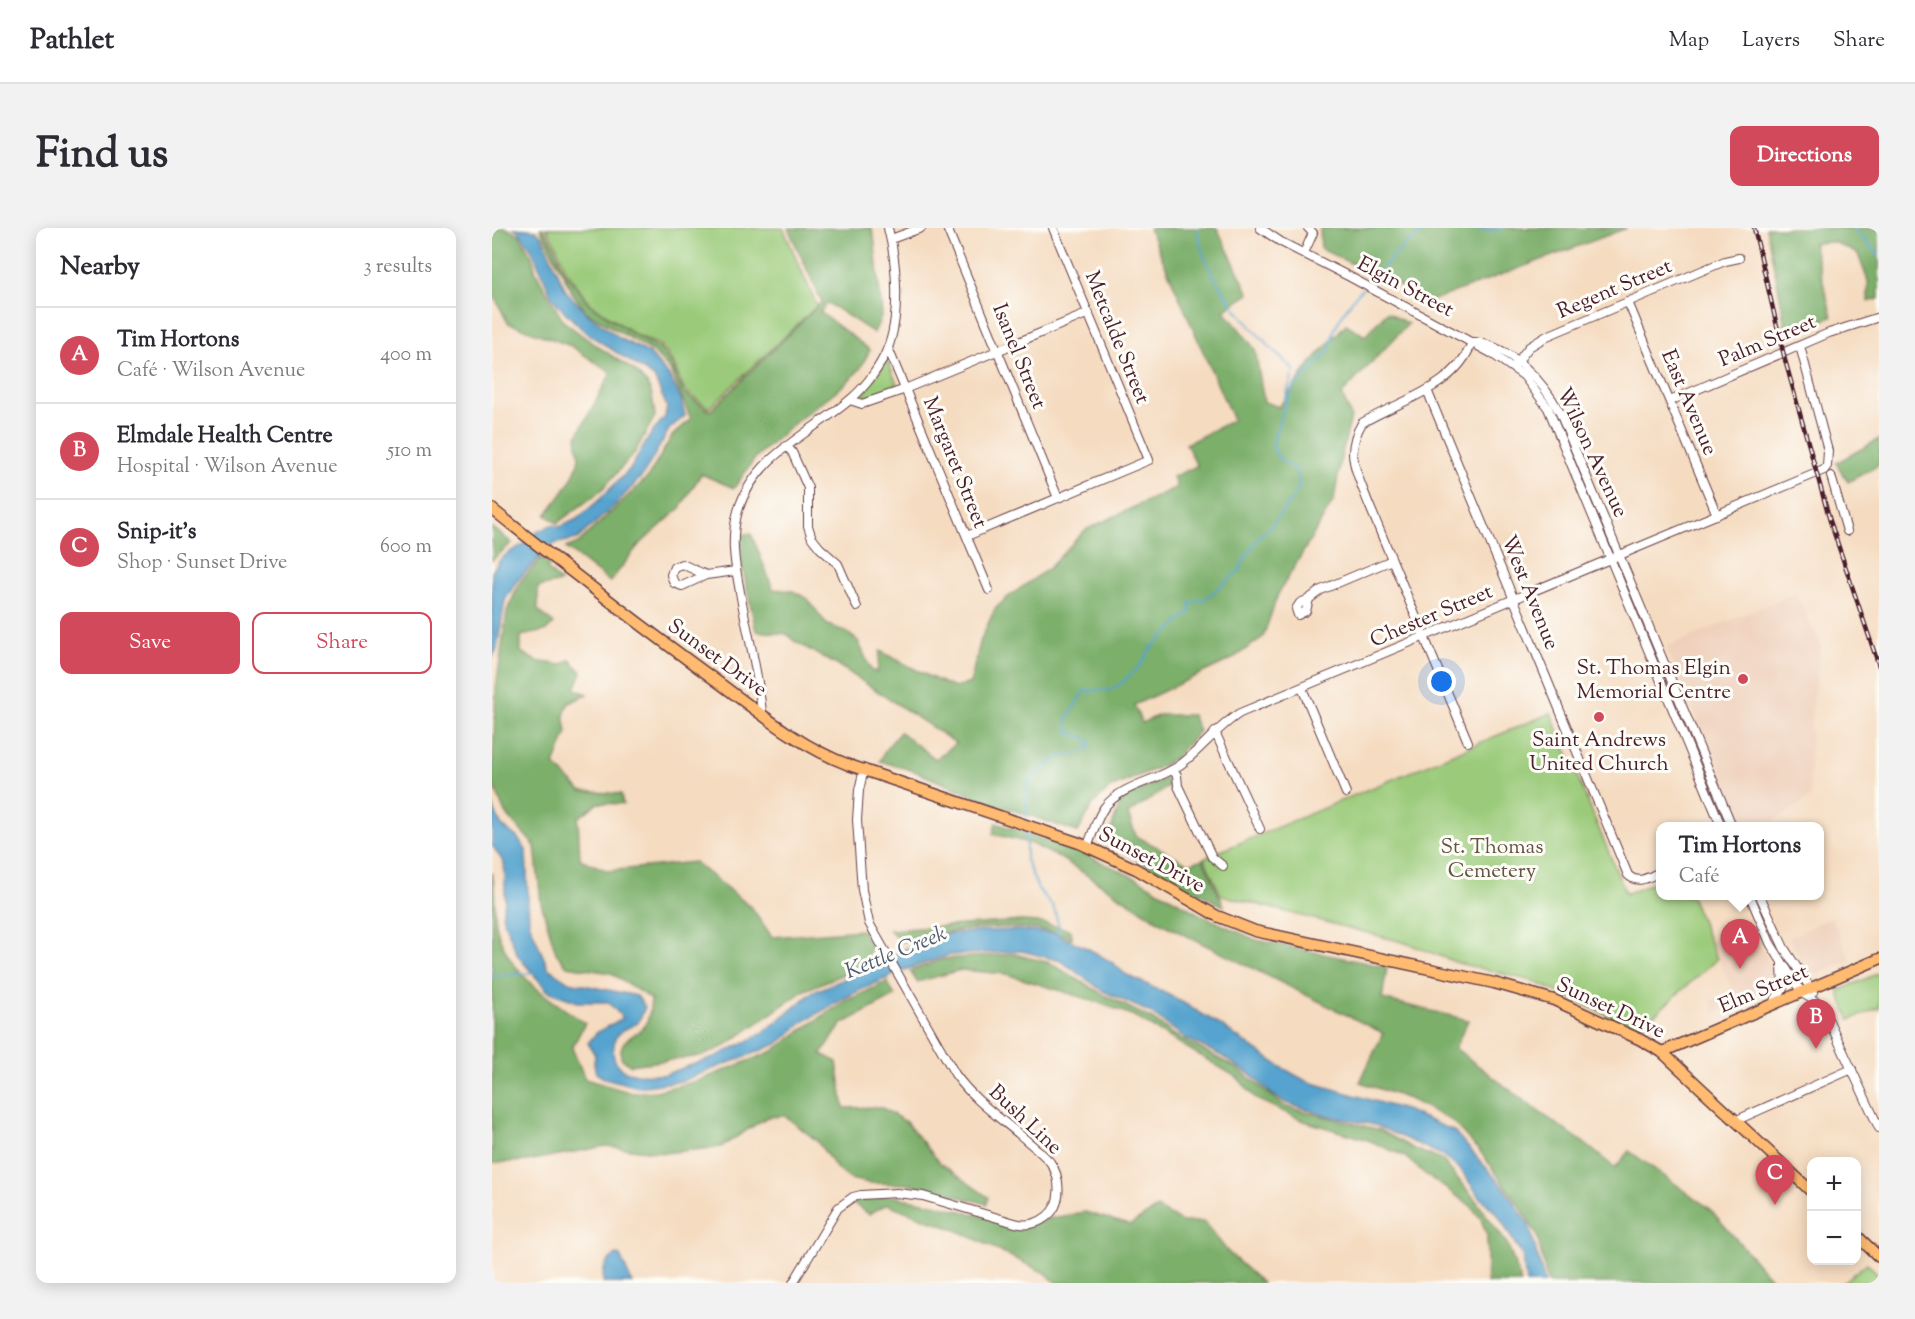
<!DOCTYPE html>
<html lang="en">
<head>
<meta charset="utf-8">
<style>
	body { margin:0; font-family:"Sorts Mill Goudy",serif; background:#f2f2f3; color:#2b2b33 }
	.controls { position:absolute; right:18px; bottom:18px; display:grid; overflow:hidden; border-radius:12px; box-shadow:0 3px 15px #0003 }
	.controls button { width:54px; height:54px; display:grid; place-items:center; padding:0; border:0; border-bottom:2px solid #e1e1e2; background:#fff; color:#2b2b33; font:30px sans-serif }
	.you { position:absolute; left:950px; top:454px; width:21px; height:21px; margin:-15px; border:4px solid #fff; border-radius:50%; background:#1a73e8; box-shadow:0 0 0 9px #1a73e833 }
	.badge { display:grid; place-items:center; width:39px; height:39px; border-radius:50%; background:#d1495b; color:#fff; font-size:20px; font-weight:700 }
	.pin { position:absolute; translate:-50% -50px; filter:drop-shadow(0 2px 3px #0008) }
	.pin::after { content:''; position:absolute; top:32px; width:21px; height:18px; background:inherit; clip-path:polygon(0 0,100% 0,50% 100%) }
	.popup { position:absolute; left:1164px; top:594px; width:168px; height:78px; box-sizing:border-box; display:grid; place-content:center; border-radius:12px; background:#fff; filter:drop-shadow(0 2px 4px #0005); font-size:20px; white-space:nowrap; color:#7c7c81 }
	.popup b { font-size:22px; color:#2b2b33 }
	.popup::after { content:''; position:absolute; left:50%; top:100%; margin-left:-12px; border:12px solid transparent; border-top-color:#fff }
	.list { margin:0; padding:0; list-style:none }
	h2 { display:flex; justify-content:space-between; align-items:center; height:78px; margin:0; padding:0 24px; font-size:26px }
	h2 small { font-size:20px; font-weight:400; color:#7c7c81 }
	.list li { display:grid; grid-template-columns:39px 1fr auto; gap:18px; align-items:center; box-sizing:border-box; height:96px; padding:0 24px; border-top:2px solid #e1e1e2 }
	.list b { display:block; font-size:22px; white-space:nowrap }
	.list p { margin:0; font-size:20px; white-space:nowrap; color:#7c7c81 }
	.list em { font-size:20px; font-style:normal; color:#7c7c81 }
	.actions { display:flex; gap:12px; padding:18px 24px }
	.actions a { flex:1; padding:14px 0; border:2px solid #d1495b; border-radius:12px; text-align:center; font-size:21px; color:#d1495b }
	.actions .main { background:#d1495b; color:#fff }
	.map { position:relative; flex:none; width:1387px; height:1055px; overflow:hidden; border-radius:12px }
	header { display:flex; align-items:center; gap:36px; box-sizing:border-box; height:84px; padding:0 30px; background:#fff; border-bottom:2px solid #e1e1e2 }
	header strong { font-size:28px }
	nav { display:flex; gap:33px; margin-inline-start:auto; font-size:21px }
	.intro { display:flex; align-items:center; justify-content:space-between; box-sizing:border-box; height:144px; padding:0 36px }
	h1 { margin:0; font-size:42px }
	.button { padding:15px 27px; border-radius:12px; background:#d1495b; color:#fff; font-size:21px; font-weight:700 }
	main { display:flex; gap:36px; padding:0 36px }
	aside { flex:1; background:#fff; border-radius:12px; box-shadow:0 3px 15px #0003 }
	.map>svg:first-child { display:block }
	.built { fill:#efd0bb }
	.green { fill:#9bcb7a; stroke:#727552; stroke-width:1.5 }
	.forest { fill:#7caf6a; stroke:#63674a; stroke-width:1.5 }
	.water { fill:#55a3ce; stroke:#50617c; stroke-width:1.5 }
	.lines { fill:none; stroke-linecap:round; stroke-linejoin:round }
	.stream { stroke:#55a3ce; stroke-width:2 }
	.minor-casing { stroke:#643b42; stroke-width:10 }
	.major-casing { stroke:#643b42; stroke-width:13 }
	.minor { stroke:#fff; stroke-width:8 }
	.major { stroke:#ffbb71; stroke-width:10 }
	.rail-casing { stroke:#4a1f2b; stroke-width:4.5 }
	.rail { stroke:#fdfcf7; stroke-width:2; stroke-dasharray:7; stroke-linecap:butt }
	.poi-dot { fill:#d1495b; stroke:#fdfcf7; stroke-width:2 }
	.labels { text-anchor:middle; stroke-width:6; stroke-linejoin:round; paint-order:stroke }
	.street-label { font-size:21px; fill:#4a1f2b; stroke:#fdfcf7 }
	.poi-label { font-size:21px; fill:#4a1f2b; stroke:#fdfcf7; text-anchor:end }
	.park-label { font-size:21px; fill:#625343; stroke:#fdfcf7 }
	.water-label { font-size:22px; font-style:italic; fill:#4f5a74; stroke:#fdfcf7 }
</style>
</head>
<body>
<header>
<strong>Pathlet</strong>
<nav><a>Map</a><a>Layers</a><a>Share</a></nav>
</header>
<div class="intro"><h1>Find us</h1><a class="button">Directions</a></div>
<main>
<aside>
<h2>Nearby<small>3 results</small></h2>
<ul class="list">
<li><span class="badge">A</span><div><b>Tim Hortons</b><p>Café · Wilson Avenue</p></div><em>400 m</em></li>
<li><span class="badge">B</span><div><b>Elmdale Health Centre</b><p>Hospital · Wilson Avenue</p></div><em>510 m</em></li>
<li><span class="badge">C</span><div><b>Snip-it's</b><p>Shop · Sunset Drive</p></div><em>600 m</em></li>
</ul>
<div class="actions"><a class="main">Save</a><a>Share</a></div>
</aside>
<div class="map">
<svg width="1387" height="1055" viewBox="0 0 1387 1055">
	<rect width="100%" height="100%" fill="#fdfcf7"/>
	<filter id="ink" filterUnits="userSpaceOnUse"><feTurbulence type="fractalNoise" baseFrequency=".0167" numOctaves="2"/><feDisplacementMap in="SourceGraphic" scale="12" xChannelSelector="R" yChannelSelector="G"/><feConvolveMatrix kernelMatrix="1 2 1 2 8 2 1 2 1" color-interpolation-filters="sRGB"/></filter>
	<filter id="wash" filterUnits="userSpaceOnUse"><feTurbulence type="fractalNoise" baseFrequency=".008" numOctaves="4" result="noise"/><feDisplacementMap in="SourceGraphic" scale="24" xChannelSelector="R" yChannelSelector="G"/><feGaussianBlur stdDeviation="1.35" result="paint"/><feColorMatrix in="noise" values="0 0 0 0 0 0 0 0 0 0 0 0 0 0 0 0 0 1.4 0 .05"/><feComposite in="paint" operator="in"/></filter>
	<g filter="url(#wash)">
		<rect width="100%" height="100%" fill="#f5dcc1"/>
		<!-- built -->
		<g class="built">
			<path d="M1303 365 1329 417 1319 492 1318 570 1274 598H1253L1174 419Z"/>
			<path d="M1340 689 1359 732 1327 746 1314 743 1297 709Z"/>
			<path d="M1257 693 1284 751 1278 761 1222 785 1219 773 1241 763 1218 713Z"/>
		</g>
		<!-- green -->
		<g class="green">
			<path d="M54 0H291L325 78 217 180 192 162 182 137 171 119 143 106 99 76 74 42 64 17Z"/>
			<path d="M393 134 397 136 405 156 375 170 371 166Z"/>
			<path d="M1059 485 1134 666 1168 652V668H1199L1225 731 1146 801 1041 753 966 735 914 715 729 667 712 630Z"/>
			<path d="M1387 745V781L1386 780 1358 792 1346 763Z"/>
			<path d="M1375 1035 1387 1047V1055H1350Z"/>
		</g>
		<!-- forest -->
		<g class="forest">
			<path d="M0 0H14L27 6 40 29 44 44 71 93 99 114 143 143 155 156 160 167 163 188 143 224 109 263 65 295 54 287C66 271 85 249 87 229 87 219 82 218 86 206L119 145 79 118 16 95 0 64Z"/>
			<path d="M48 0H51L62 18 72 43 98 77 143 107 169 121 180 137 191 164 218 183 330 74 296 0H379L382 8 390 87 382 105 336 75 328 84 378 122 368 141 353 156 305 193 264 229 242 260 209 246 188 280 145 319 118 354 74 320 86 315 156 249 180 208 199 191 178 142 160 123 94 84 80 64Z"/>
			<path d="M657 0H725L757 66 732 82 763 121 772 174 787 179 818 136 854 96 873 108 895 84 916 96 850 166 859 189 849 230 842 272 786 366 771 409 740 431 642 477 650 495 667 487H700L707 503 683 530 670 538 618 560 601 576 586 604 489 571 422 543 388 533 394 521 408 504 444 531 464 515 352 441 302 413 295 406 264 403 250 338 248 307 259 305 281 361 301 363 316 371 334 396 354 404 366 413 379 442 385 445 388 423 436 448 463 460 478 455 489 411 503 381 516 369 557 340 593 302 685 259 681 249 705 238 694 216 741 192Z"/>
			<path d="M828 0H1135L939 73 829 21Z"/>
			<path d="M1274 0H1387V71L1376 74V53L1366 26 1342 14 1321 15 1340 89 1316 97 1293 99 1288 68Z"/>
			<path d="M1387 211V237L1356 254 1344 235Z"/>
			<path d="M0 299 20 315 0 332Z"/>
			<path d="M50 330 58 337 55 341 69 354 46 359V382L62 396 53 403 29 408V424L44 433 69 437 78 432 90 444 83 461 95 466 76 476 72 487 75 504 62 537 89 563 129 566 131 576 106 575 86 590 88 631 116 643 202 634 260 680 280 709 370 702 379 720 371 738 313 762 231 819 209 828 138 837 129 830C127 809 140 811 151 800 158 794 158 779 159 771L119 745 75 738 64 725 49 675 43 618 13 585 0 553 4 460 15 383 28 354Z"/>
			<path d="M674 550 677 558 636 586 644 608 697 636 711 631 732 678 669 646 615 614 629 571Z"/>
			<path d="M504 595 592 626 648 652 707 686 764 712 895 739 890 771 976 792 963 820 1043 881 1091 914 1123 940 1137 923 1217 980 1280 1052 1277 1055H1056L1045 1007 1031 983 991 927 959 892 917 871 868 854 891 805 671 696 570 631 538 615 501 606Z"/>
			<path d="M0 644C5 664 0 688 7 708 22 751 58 771 93 795L80 820 93 851 140 865 164 863 206 853 281 823 308 803 352 774 395 754 403 768 350 796 329 826 345 834 352 880 389 879 414 894 448 935 496 969 495 976 419 956 377 955 358 951 345 941 325 913 293 888 275 889 229 919 172 925 114 918 35 933 0 935Z"/>
			<path d="M530 693 545 694 579 702 580 710C529 690 459 702 408 714L398 702Z"/>
			<path d="M522 726 558 735 612 767 660 791 684 808 746 841 794 879 888 902 922 921 950 932 982 970 1016 1017 1029 1055H995V1007L989 991 979 978 933 946 912 928 876 912 812 893 764 871 746 850 640 787 605 774 514 746 469 742 425 754 418 743 452 731Z"/>
			<path d="M398 968 437 975 534 999 555 991 593 984 638 997 665 980 690 994H712L736 1024 770 1055H564L555 1046 469 1004 395 976 377 986 359 974 371 970Z"/>
		</g>
		<!-- water -->
		<g class="water">
			<path d="M21 0 44 2 50 9 74 63 94 85 131 112 157 125 177 148 189 171 193 188 178 200 151 247 123 277 85 311 61 316 24 354 13 372 5 421 0 430V344L7 333 16 325 32 316 45 304 59 297 68 299 85 291 108 271 139 240 160 204 173 189 175 179 162 149 93 104 66 77 59 67 40 22 26 2Z"/>
			<path d="M0 576 9 597 25 609 34 622 37 694 56 740 77 754 145 768 153 779 146 795 131 802 123 810 121 825 123 833 132 843 145 846 171 847 223 829 256 813 272 804 321 764 348 753 428 714 455 706 491 703 524 702 562 705 597 721 621 735 633 746 683 770 725 795 789 839 814 853 916 883 962 903 1012 960 1037 997 1053 1055H1034L1031 1029 1006 987 987 968 969 942 950 927 883 897 833 887 794 875 781 867 759 847 730 828 695 811 657 784 611 763 569 733 530 723 457 727 415 741 360 766 314 792 285 816 190 853 146 859 112 850 104 845 102 836 103 827 96 815 104 805 131 790 116 774H86L56 763 26 728 10 688 13 673V646L12 635 0 617Z"/>
			<path d="M124 1027 128 1028 140 1055H111C111 1042 112 1034 124 1027Z"/>
		</g>
		<g class="lines">
			<!-- stream -->
			<g class="stream">
				<path d="M705 0C711 53 764 107 802 142L793 172"/>
				<path d="M980 0 998 3 1011 0"/>
				<path d="M1361 0 1387 27"/>
				<path d="M876 55C896 35 913 12 939 0"/>
				<path d="M534 592 535 556C544 546 557 535 569 529 579 525 594 527 599 516L596 512 576 503 575 491 592 463 618 462 631 454 648 438 659 420 698 384V375L713 371 749 341V337L768 307 776 302 803 267 807 258 806 248 802 240 786 230 781 219 782 209 794 174 801 160 834 126C840 119 839 112 842 103 847 90 862 68 872 59"/>
				<path d="M534 601V632L546 661 562 680 567 699 565 709"/>
				<path d="M0 748 42 745"/>
			</g>
		</g>
	</g>
	<g filter="url(#ink)">
		<g class="lines">
			<defs>
				<g id="minor">
					<path d="M455 0 566 270"/>
					<path d="M768 0 789 14 858 49 999 125 1032 148 1056 180 1229 598"/>
					<path d="M399 11 429 0"/>
					<path d="M812 25 821 5 816 0"/>
					<path d="M1136 74 1225 287"/>
					<path d="M983 114C1021 120 1051 153 1068 185L1240 598"/>
					<path d="M396 120 497 362"/>
					<path d="M1023 137 1037 119 1055 108 1233 33 1247 30"/>
					<path d="M935 162 1136 647C1146 657 1157 649 1168 644"/>
					<path d="M358 172 370 176 408 163 597 85"/>
					<path d="M1178 173 1337 105 1387 89"/>
					<path d="M294 218 300 224 316 260V298L320 310 328 320 346 336 365 379"/>
					<path d="M1339 248 1355 303"/>
					<path d="M475 308 657 232 561 0"/>
					<path d="M214 347 190 358 182 355 179 347 182 339 190 336 214 347 244 343"/>
					<path d="M817 371 814 383 806 387 804 381 808 375 817 371 829 362 900 332"/>
					<path d="M810 460 854 565"/>
					<path d="M270 486C267 445 255 405 248 364 243 337 238 311 246 283 263 226 319 206 360 170 374 158 388 139 395 122 409 89 405 34 396 0"/>
					<path d="M723 504 768 601"/>
					<path d="M976 514 876 274C865 245 852 225 870 195 908 172 964 160 980 114"/>
					<path d="M680 542 685 547 686 558 720 629 731 638"/>
					<path d="M595 619C601 606 604 591 612 580 630 556 664 554 688 537 710 521 725 499 748 485L1332 242 1335 238 1336 223 1308 118"/>
					<path d="M1258 668 1278 715 1290 734 1310 765 1323 773 1337 793 1387 900"/>
					<path d="M1268 668 1292 720 1321 764"/>
					<path d="M1281 775 1291 760 1290 737"/>
					<path d="M1245 892 1360 841"/>
					<path d="M301 1055 346 980 361 969 369 967 405 965 431 968 523 995C534 998 545 996 554 989 571 977 569 949 558 934 551 926 542 919 534 912 510 891 482 873 463 846L377 695 370 662 365 592 367 562 372 541"/>
				</g>
				<g id="major">
					<path d="M0 281C74 340 149 398 226 454 268 485 307 518 357 537L587 615 644 641 725 688 763 703 1002 755 1062 772 1147 811 1170 824 1320 964"/>
					<path d="M1170 824 1387 731"/>
					<path d="M1364 1007 1387 1029"/>
				</g>
			</defs>
			<!-- minor casing -->
			<use href="#minor" class="minor-casing"/>
			<!-- major casing -->
			<use href="#major" class="major-casing"/>
			<!-- minor -->
			<use href="#minor" class="minor"/>
			<!-- major -->
			<use href="#major" class="major"/>
			<defs>
				<path id="rail" d="M1262 0 1293 132 1338 293 1387 438"/>
			</defs>
			<!-- rail casing -->
			<use href="#rail" class="rail-casing"/>
			<!-- rail -->
			<use href="#rail" class="rail"/>
		</g>
	</g>
	<!-- markers -->
	<g class="poi-dot">
		<circle cx="1251" cy="451" r="6"/>
		<circle cx="1107" cy="489" r="6"/>
	</g>
	<g class="labels">
		<!-- street labels -->
		<g class="street-label">
			<text transform="translate(914 58) rotate(28)" y="7">Elgin Street</text>
			<text transform="translate(1122 60) rotate(-23)" y="7">Regent Street</text>
			<text transform="translate(626 109) rotate(68)" y="7">Metcalde Street</text>
			<text transform="translate(1275 112) rotate(-23)" y="7">Palm Street</text>
			<text transform="translate(528 128) rotate(68)" y="7">Isanel Street</text>
			<text transform="translate(1198 174) rotate(67)" y="7">East Avenue</text>
			<text transform="translate(1101 224) rotate(65)" y="7">Wilson Avenue</text>
			<text transform="translate(464 234) rotate(68)" y="7">Margaret Street</text>
			<text transform="translate(1039 364) rotate(68)" y="7">West Avenue</text>
			<text transform="translate(939 387) rotate(-23)" y="7">Chester Street</text>
			<text transform="translate(226 429) rotate(36)" y="7">Sunset Drive</text>
			<text transform="translate(660 631) rotate(28)" y="7">Sunset Drive</text>
			<text transform="translate(1271 760) rotate(-23)" y="7">Elm Street</text>
			<text transform="translate(1119 779) rotate(25)" y="7">Sunset Drive</text>
			<text transform="translate(534 891) rotate(43)" y="7">Bush Line</text>
		</g>
		<!-- poi labels -->
		<g class="poi-label">
			<text x="1239" y="446">St. Thomas Elgin<tspan x="1239" dy="24">Memorial Centre</tspan></text>
			<text x="1107" y="518" text-anchor="middle">Saint Andrews<tspan x="1107" dy="24">United Church</tspan></text>
		</g>
		<!-- park labels -->
		<g class="park-label">
			<text x="1000" y="625">St. Thomas<tspan x="1000" dy="24">Cemetery</tspan></text>
		</g>
		<!-- water labels -->
		<g class="water-label">
			<text transform="translate(403 723) rotate(-22)" y="8">Kettle Creek</text>
		</g>
	</g>
</svg>
<div class="controls">
<button>+</button>
<button>−</button>
</div>
<div class="you"></div>
<div class="pin badge" style="left:1248px;top:741px">A</div>
<div class="popup"><b>Tim Hortons</b>Café</div>
<div class="pin badge" style="left:1324px;top:821px">B</div>
<div class="pin badge" style="left:1283px;top:977px">C</div>
</div>
</main>
</body>
</html>
